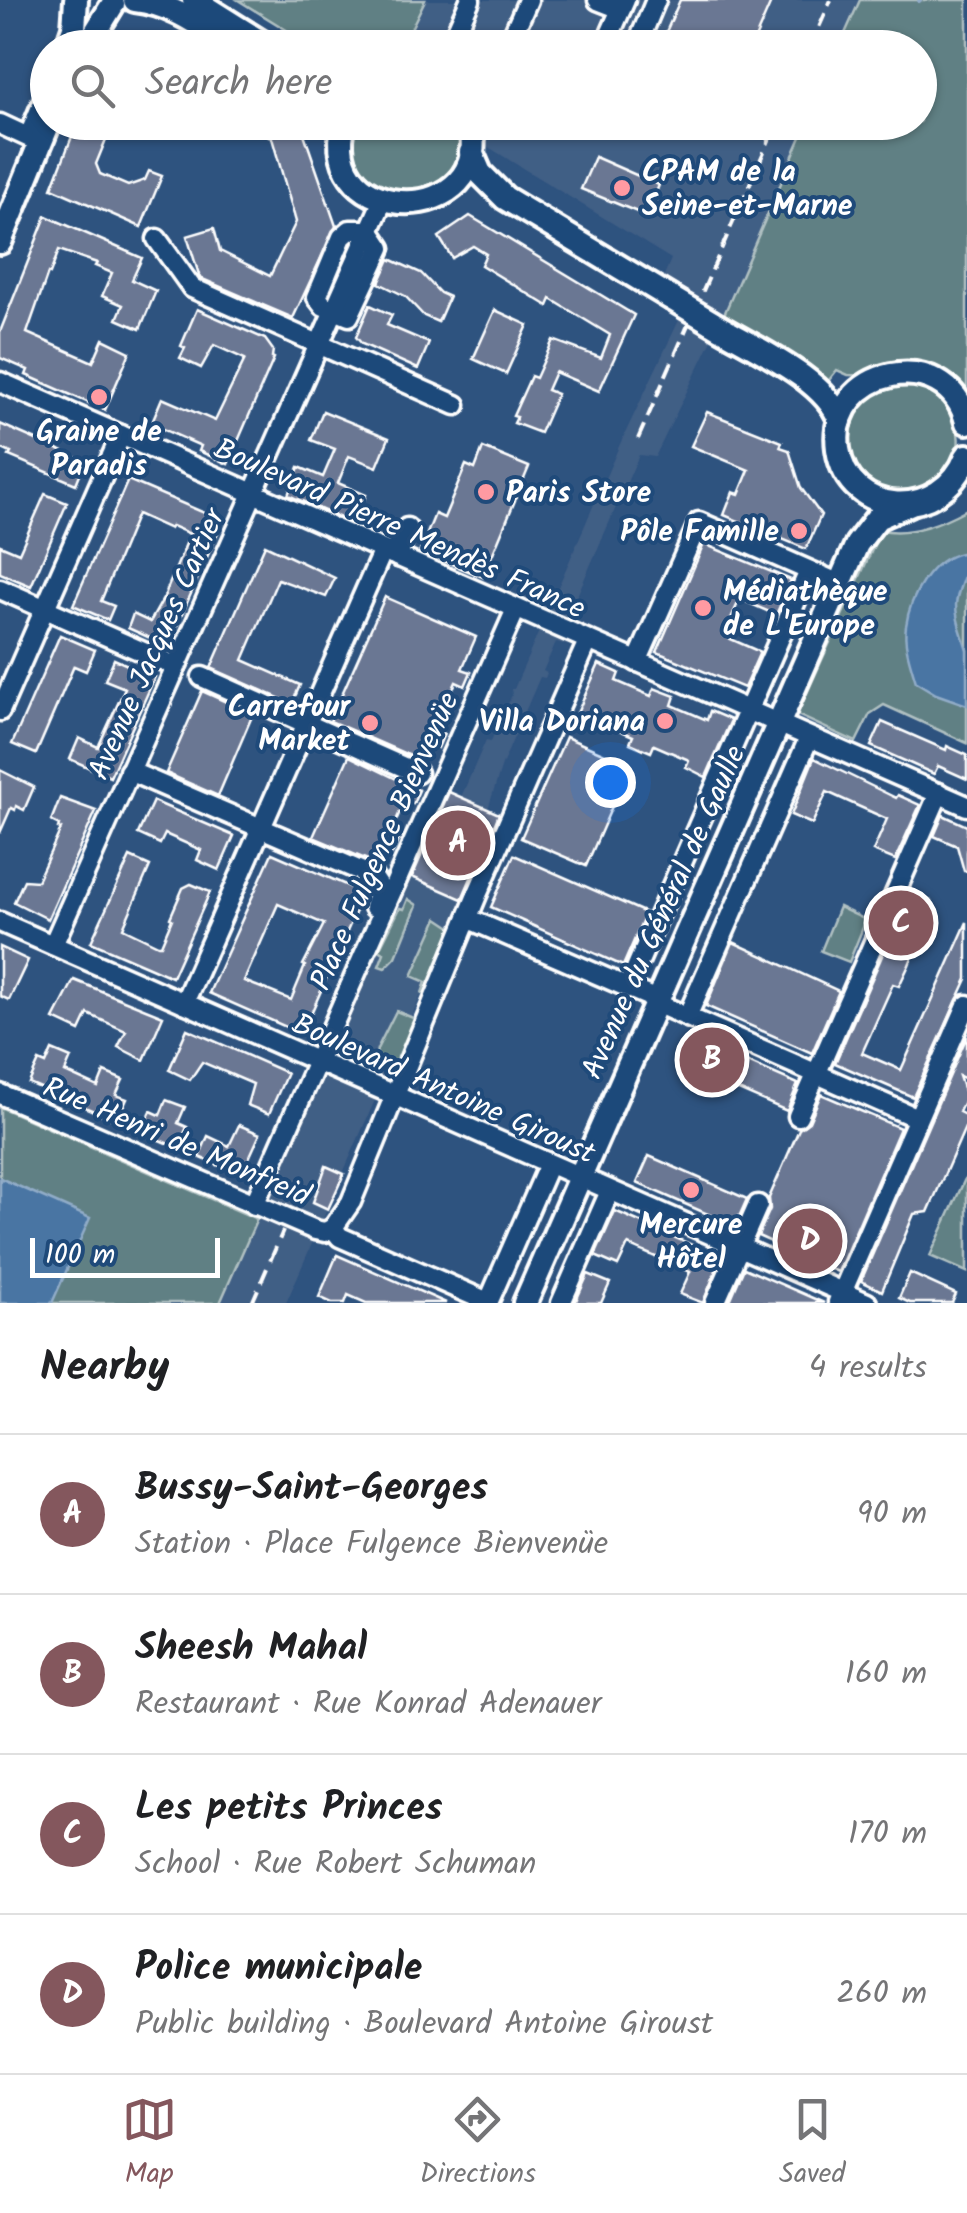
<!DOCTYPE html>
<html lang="en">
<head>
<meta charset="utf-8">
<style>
	body { margin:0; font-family:Kalam,sans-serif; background:#f6f6f6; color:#202124 }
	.scale { position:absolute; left:30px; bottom:25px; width:190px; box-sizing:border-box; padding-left:10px; border:5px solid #fff; border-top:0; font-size:28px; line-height:35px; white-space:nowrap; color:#fff; -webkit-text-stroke:8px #1f4a7a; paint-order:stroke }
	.you { position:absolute; left:610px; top:782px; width:35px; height:35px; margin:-25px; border:8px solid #fff; border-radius:50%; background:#1a73e8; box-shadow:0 0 0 15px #1a73e833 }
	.badge { display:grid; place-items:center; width:65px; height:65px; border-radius:50%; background:#84575d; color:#fff; font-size:32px; font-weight:700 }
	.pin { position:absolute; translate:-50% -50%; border:5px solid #fff; box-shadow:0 2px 10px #0006 }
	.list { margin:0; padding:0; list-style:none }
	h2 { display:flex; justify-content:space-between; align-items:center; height:130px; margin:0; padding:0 40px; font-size:42px }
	h2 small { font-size:32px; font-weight:400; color:#757577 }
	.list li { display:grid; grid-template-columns:65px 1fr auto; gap:30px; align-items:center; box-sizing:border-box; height:160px; padding:0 40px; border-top:2px solid #e0e0e0 }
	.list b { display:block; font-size:38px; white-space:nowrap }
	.list p { margin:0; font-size:32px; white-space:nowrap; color:#757577 }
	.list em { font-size:32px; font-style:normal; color:#757577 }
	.icon { flex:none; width:55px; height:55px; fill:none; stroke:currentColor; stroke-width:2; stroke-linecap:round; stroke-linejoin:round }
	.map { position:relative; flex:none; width:967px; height:1303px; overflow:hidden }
	.search { position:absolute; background:#fff; box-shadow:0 2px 8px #0004; left:30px; right:30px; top:30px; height:110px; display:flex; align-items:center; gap:25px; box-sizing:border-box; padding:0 35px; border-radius:55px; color:#757577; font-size:38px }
	.sheet { height:770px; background:#fff }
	nav { display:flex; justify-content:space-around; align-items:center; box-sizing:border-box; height:140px; border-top:2px solid #e0e0e0; background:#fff; font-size:28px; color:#757577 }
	nav a { display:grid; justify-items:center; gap:5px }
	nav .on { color:#84575d }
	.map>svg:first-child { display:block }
	.built { fill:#405e85 }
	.green { fill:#608084; stroke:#b0c0c2; stroke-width:2.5 }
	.water { fill:#4875a3; stroke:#91acc8; stroke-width:2.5 }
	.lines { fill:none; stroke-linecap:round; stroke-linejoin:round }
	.stream { stroke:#91acc8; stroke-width:4 }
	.building { fill:#6b7793; stroke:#fff; stroke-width:2.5; fill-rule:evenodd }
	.minor-casing { stroke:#fff; stroke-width:25 }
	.major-casing { stroke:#fff; stroke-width:30 }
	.minor { stroke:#1f4a7a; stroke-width:18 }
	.major { stroke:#1f4a7a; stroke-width:22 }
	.rail { stroke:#fff; stroke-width:4; stroke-dasharray:15 8; stroke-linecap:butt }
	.major-bridge-casing { stroke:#fff; stroke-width:30; stroke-linecap:butt }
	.major-bridge { stroke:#1f4a7a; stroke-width:22 }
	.poi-dot { fill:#ff9aa2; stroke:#1f4a7a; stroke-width:4 }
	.labels { text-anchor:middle; stroke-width:8; stroke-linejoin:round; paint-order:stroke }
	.poi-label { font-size:30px; font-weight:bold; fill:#fff; stroke:#1f4a7a; text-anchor:start }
	.street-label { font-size:30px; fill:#fff; stroke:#1f4a7a }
</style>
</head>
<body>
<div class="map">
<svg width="967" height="1303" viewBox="0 0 967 1303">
	<rect width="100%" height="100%" fill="#2e537f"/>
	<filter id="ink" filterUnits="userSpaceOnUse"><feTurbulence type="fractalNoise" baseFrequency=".01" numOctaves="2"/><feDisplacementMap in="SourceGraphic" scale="20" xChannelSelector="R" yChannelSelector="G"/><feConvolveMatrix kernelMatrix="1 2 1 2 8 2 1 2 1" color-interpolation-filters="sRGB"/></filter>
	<g filter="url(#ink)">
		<!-- built -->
		<g class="built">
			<path d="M251 0H860L839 48 328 47Z"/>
			<path d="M449 123H807L723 317 655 457 639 455 565 623 569 641 567 645 556 642 543 671 547 673 545 678 540 677 502 765 488 809 500 815 286 1303H220L448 792 461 797 486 740 491 741 512 695 511 689H514L620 444 691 295 663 278 671 259Z"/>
		</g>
		<!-- green -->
		<g class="green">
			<path d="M238 0H425L407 37 374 47H314Z"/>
			<path d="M860 0H967V403L962 394 875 376 848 375 837 370 825 385 723 317 807 123 920 122V48L839 47Z"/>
			<path d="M352 123H462V157L442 186 395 197 357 170 349 135Z"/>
			<path d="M895 383C943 387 967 414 956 465L913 497C901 495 883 495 873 489 838 470 842 422 866 398 873 390 885 387 895 383Z"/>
			<path d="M967 509V743L884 705 870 714 856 742 797 715 881 530C912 536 943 522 967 509Z"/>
			<path d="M408 899 417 905 396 957 385 968 379 966 384 953 379 950 400 908 404 909Z"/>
			<path d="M839 907 866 920 849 962 821 951Z"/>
			<path d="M438 918 456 930 429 996 422 993 426 982 412 976Z"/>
			<path d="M396 1011 418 1020 395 1071 375 1060 377 1049Z"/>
			<path d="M0 1107 257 1219 220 1303H0Z"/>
			<path d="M965 1179 967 1180V1272L930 1256Z"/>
		</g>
		<!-- water -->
		<g class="water">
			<path d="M961 553 967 560C967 576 957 588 956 605 956 622 963 634 967 650 967 666 967 688 967 705L936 694 916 682C911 665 903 644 906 626 910 596 931 559 961 553Z"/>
			<path d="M0 1178 90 1218 52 1303H0Z"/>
		</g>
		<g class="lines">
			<!-- stream -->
			<path class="stream" d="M919 1 920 0"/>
		</g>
		<!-- building -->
		<g class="building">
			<path d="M680 0H772L751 48H659Z"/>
			<path d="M245 122H300L336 226 293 318 200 278 187 236 214 228 220 251 270 276 296 222 272 138Z"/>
			<path d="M81 123 89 130 107 137 96 164 100 174 128 186 145 180 149 171 162 176 141 227 52 188 76 126Z"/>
			<path d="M595 157 659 185 647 216 581 189Z"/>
			<path d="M46 216 142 258 132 280 156 291 140 329 117 319 123 305 102 296 112 273 95 266 97 263 59 250 50 274 48 273 27 333 93 362 103 339 130 352 105 410 26 375 28 370 0 358V332Z"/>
			<path d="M470 216 634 315 599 391 555 372 547 390 557 394 540 433 514 423 517 417 513 416 531 376 536 378 553 340 601 358 610 335 551 299 548 306 481 265 486 254 473 246 452 258 439 237Z"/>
			<path d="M390 259 421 273 440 293 449 297 438 322 424 316 405 296 379 283Z"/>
			<path d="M370 305 392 315 387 325 429 343 418 369 362 344 356 337Z"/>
			<path d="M197 309 265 339 273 350 272 357 274 358 228 464 199 451 201 446 151 424 162 398 215 421 245 359 214 345 201 368 180 358 185 348 181 346Z"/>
			<path d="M495 310 528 325 506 374 473 359Z"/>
			<path d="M323 411 389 438 377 467 349 456 338 483 366 495 354 524 288 495 299 467 323 477 335 449 311 440Z"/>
			<path d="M707 412 782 442 780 447 789 450 801 488 821 515 806 549 724 515 733 492 739 494 749 470 691 446Z"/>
			<path d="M0 424 75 457 74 460 84 464 76 484 9 456 11 453 0 448Z"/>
			<path d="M483 448 529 467 483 577 420 551 435 514 444 518 466 465 475 469Z"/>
			<path d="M128 480 223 521 168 646 128 628 133 614 150 622 164 597 190 534 172 526 170 529 137 514 101 601 114 606 108 620 73 605Z"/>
			<path d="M45 494 67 503 31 586 0 573V545L19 553Z"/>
			<path d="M704 544 791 580 776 615 740 599 728 625 724 636 760 652 744 688 657 652Z"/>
			<path d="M265 545 335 578 326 597 278 579 243 660 300 685 292 704 211 668Z"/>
			<path d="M385 597 476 637 462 669 471 672 465 686 456 682 435 730 444 734 438 748 429 743 422 761 330 721Z"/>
			<path d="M60 635 95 650 86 671 74 666 36 754 12 744Z"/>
			<path d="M114 659 155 677 110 777 70 759 79 738 98 747 125 688 105 680Z"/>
			<path d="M599 664 619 673 616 681 651 696 654 688 675 696 672 705 707 720 710 711 731 720 706 777 686 767 689 760 654 745 651 752 630 743 633 736 598 721 595 728 574 720Z"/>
			<path d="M202 691 253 714 218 796 166 773Z"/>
			<path d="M882 722 946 750 947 746 967 755V779L938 766 934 774 871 746Z"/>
			<path d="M566 737 630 765 586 866 521 838Z"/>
			<path d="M349 756 419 790 413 804 405 800 389 837 398 841 392 854 383 850 377 864 313 837Z"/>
			<path d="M814 758 896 798 898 795 920 805 895 860 873 851 887 819 860 807 827 792 812 824 791 815Z"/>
			<path d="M0 770 34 787 24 810 16 806 15 810 11 808 0 833Z"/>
			<path d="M449 792 499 814 494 826 486 822 479 840 486 843 462 899 412 877Z"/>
			<path d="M60 798 96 811 48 919 14 902 24 880 37 881 61 829 58 828 59 825 51 821Z"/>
			<path d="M153 801 234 836 219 870 197 860 201 850 165 834 160 844 138 834Z"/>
			<path d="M943 815 967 826V871H964L957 846 934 836Z"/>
			<path d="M272 853 364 893 302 1034 209 993ZM278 904 324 924 303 965 305 966 291 1000 244 981Z"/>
			<path d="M514 855 646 913 623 966 491 907Z"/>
			<path d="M130 857 150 866 123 928 158 945H161L172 919 170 918 183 888 191 884 210 892 172 977 91 942Z"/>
			<path d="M910 892 931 901 927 910 930 911 909 965 899 986 893 984 862 1053 901 1070 967 922V979L913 1097 835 1063Z"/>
			<path d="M733 942 839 991 812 1053 706 1006Z"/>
			<path d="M0 947 28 960 9 1000 0 996Z"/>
			<path d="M74 980 163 1016 144 1060 118 1047 126 1031 88 1014 80 1031 54 1019Z"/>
			<path d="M187 1029 287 1073 269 1114 247 1105 253 1084 232 1075 202 1062 190 1080 169 1070Z"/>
			<path d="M967 1036V1079L959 1076 966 1097 959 1112 967 1116V1123L928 1212 914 1214 882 1291 861 1281Z"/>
			<path d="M700 1041 798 1084 787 1111 688 1068Z"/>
			<path d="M52 1050 71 1058 65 1072 98 1087 104 1072 123 1080 116 1095 127 1099 117 1121 29 1083 39 1061 46 1064Z"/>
			<path d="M821 1094 900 1128 838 1272 758 1236 770 1209 769 1198 799 1129 809 1122Z"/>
			<path d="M166 1100 185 1107 178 1123 187 1127 178 1148 141 1132 151 1111 160 1115Z"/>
			<path d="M239 1125 260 1134 245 1167 233 1172 199 1157 208 1136 229 1146Z"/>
			<path d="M649 1156 747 1199 735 1226 637 1183Z"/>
			<path d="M326 1166 344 1174 328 1209 313 1202Z"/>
			<path d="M615 1211 721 1258 703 1303 680 1294 690 1272 628 1245 618 1266 595 1256Z"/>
			<path d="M337 1255 446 1303H366L348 1295 345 1303H332L319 1297Z"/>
			<path d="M744 1268 824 1303H729Z"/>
			<path d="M910 1273 956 1294 952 1303H910L899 1298Z"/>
			<path d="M588 1274 610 1283 601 1303H575Z"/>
		</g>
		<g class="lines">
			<defs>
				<g id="minor">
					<path d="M598 0 621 9"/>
					<path d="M449 48 470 0"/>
					<path d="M507 48 528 0"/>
					<path d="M604 48 625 0"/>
					<path d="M636 48 656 0"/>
					<path d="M0 124 30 138"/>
					<path d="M350 230H369L381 248 349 316 324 306 317 297 342 237Z"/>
					<path d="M157 239 192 288 456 405"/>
					<path d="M0 382 967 806"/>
					<path d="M392 554 407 528 398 557"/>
					<path d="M0 589 175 666"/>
					<path d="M637 662 699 522 840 584"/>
					<path d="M202 677 417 773"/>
					<path d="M0 711 121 435"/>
					<path d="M129 771 372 876 380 888 374 907"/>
					<path d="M469 919 657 1000"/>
					<path d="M0 922 867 1303"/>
					<path d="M53 945 383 200"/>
					<path d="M628 987 809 571"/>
					<path d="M184 1003 383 550"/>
					<path d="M656 1003 917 1118"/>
					<path d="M687 1017 809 738"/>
					<path d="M0 1094 315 1230 325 1232 333 1228"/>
					<path d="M798 1116 939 793"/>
					<path d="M254 1205 516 609"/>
					<path d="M333 1228 351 1202 477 895 588 641"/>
					<path d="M333 1228 340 1237 488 1302"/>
					<path d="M838 1302 967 1005"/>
					<path d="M488 1303 549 1164"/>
					<path d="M561 1303 610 1191"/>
					<path d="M715 1303 758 1205"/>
				</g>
				<g id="major">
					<path d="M135 0C174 4 203 28 235 48"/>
					<path d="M194 0 270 48"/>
					<path d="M67 48 74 28 76 0"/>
					<path d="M86 48 113 4"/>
					<path d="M344 122C316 229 497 229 470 122"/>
					<path d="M32 134 48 95"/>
					<path d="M471 152 480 173 505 198 671 298"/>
					<path d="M0 242 49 122"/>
					<path d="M711 322C749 346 826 378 840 421"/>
					<path d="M967 422C947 342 827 368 838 449 848 519 942 522 967 456"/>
					<path d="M525 1303 857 544 877 518 909 504"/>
				</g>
			</defs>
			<!-- minor casing -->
			<use href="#minor" class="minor-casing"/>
			<!-- major casing -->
			<use href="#major" class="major-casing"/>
			<!-- minor -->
			<use href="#minor" class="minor"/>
			<!-- major -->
			<use href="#major" class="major"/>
			<!-- rail -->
			<g class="rail">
				<path d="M810 48 831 0"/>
				<path d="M638 439 777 122"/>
				<path d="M252 1303 283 1231"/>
			</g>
			<defs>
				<path id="major-bridge" d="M671 298 711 322"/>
			</defs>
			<!-- major-bridge casing -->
			<use href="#major-bridge" class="major-bridge-casing"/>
			<!-- major-bridge -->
			<use href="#major-bridge" class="major-bridge"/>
		</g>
	</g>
	<!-- markers -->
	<g class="poi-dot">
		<circle cx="622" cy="188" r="10"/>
		<circle cx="99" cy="397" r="10"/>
		<circle cx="486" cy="492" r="10"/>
		<circle cx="799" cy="531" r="10"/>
		<circle cx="703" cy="608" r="10"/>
		<circle cx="665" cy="721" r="10"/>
		<circle cx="370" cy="723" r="10"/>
		<circle cx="691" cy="1190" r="10"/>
	</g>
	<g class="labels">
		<!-- poi labels -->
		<g class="poi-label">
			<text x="642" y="181">CPAM de la<tspan x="642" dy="34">Seine-et-Marne</tspan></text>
			<text x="99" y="441" text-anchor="middle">Graine de<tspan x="99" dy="34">Paradis</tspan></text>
			<text x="506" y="502">Paris Store</text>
			<text x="779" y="541" text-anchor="end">Pôle Famille</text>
			<text x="723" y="601">Médiathèque<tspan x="723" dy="34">de L'Europe</tspan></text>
			<text x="350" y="716" text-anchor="end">Carrefour<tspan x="350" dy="34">Market</tspan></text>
			<text x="645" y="731" text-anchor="end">Villa Doriana</text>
			<text x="691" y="1234" text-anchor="middle">Mercure<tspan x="691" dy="34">Hôtel</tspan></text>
		</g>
		<!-- street labels -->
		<g class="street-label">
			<text transform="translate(400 528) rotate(24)" y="10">Boulevard Pierre Mendès France</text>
			<text transform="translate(156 644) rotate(-66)" y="10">Avenue Jacques Cartier</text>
			<text transform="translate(384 841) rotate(-66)" y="10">Place Fulgence Bienvenüe</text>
			<text transform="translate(663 912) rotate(-66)" y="10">Avenue du Général de Gaulle</text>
			<text transform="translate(444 1088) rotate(24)" y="10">Boulevard Antoine Giroust</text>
			<text transform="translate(177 1141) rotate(23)" y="10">Rue Henri de Monfreid</text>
		</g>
	</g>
</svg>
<div class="scale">100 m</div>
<div class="you"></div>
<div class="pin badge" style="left:458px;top:843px">A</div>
<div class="pin badge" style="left:712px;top:1060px">B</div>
<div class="pin badge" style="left:901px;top:923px">C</div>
<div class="pin badge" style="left:810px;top:1241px">D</div>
<div class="search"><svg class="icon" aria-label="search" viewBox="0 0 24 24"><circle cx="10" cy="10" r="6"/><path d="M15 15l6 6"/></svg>Search here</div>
</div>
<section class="sheet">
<h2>Nearby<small>4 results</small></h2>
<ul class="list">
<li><span class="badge">A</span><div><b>Bussy-Saint-Georges</b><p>Station · Place Fulgence Bienvenüe</p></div><em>90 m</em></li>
<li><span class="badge">B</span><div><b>Sheesh Mahal</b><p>Restaurant · Rue Konrad Adenauer</p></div><em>160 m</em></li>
<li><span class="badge">C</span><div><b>Les petits Princes</b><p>School · Rue Robert Schuman</p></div><em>170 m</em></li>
<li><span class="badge">D</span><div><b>Police municipale</b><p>Public building · Boulevard Antoine Giroust</p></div><em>260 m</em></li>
</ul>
</section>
<nav>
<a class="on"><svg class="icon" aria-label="map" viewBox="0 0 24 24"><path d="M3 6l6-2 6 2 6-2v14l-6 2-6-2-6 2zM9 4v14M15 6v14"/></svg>Map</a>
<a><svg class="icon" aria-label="directions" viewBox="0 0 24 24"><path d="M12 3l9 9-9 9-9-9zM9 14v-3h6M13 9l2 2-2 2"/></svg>Directions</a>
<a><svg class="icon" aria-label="saved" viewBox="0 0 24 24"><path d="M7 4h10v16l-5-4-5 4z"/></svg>Saved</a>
</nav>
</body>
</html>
